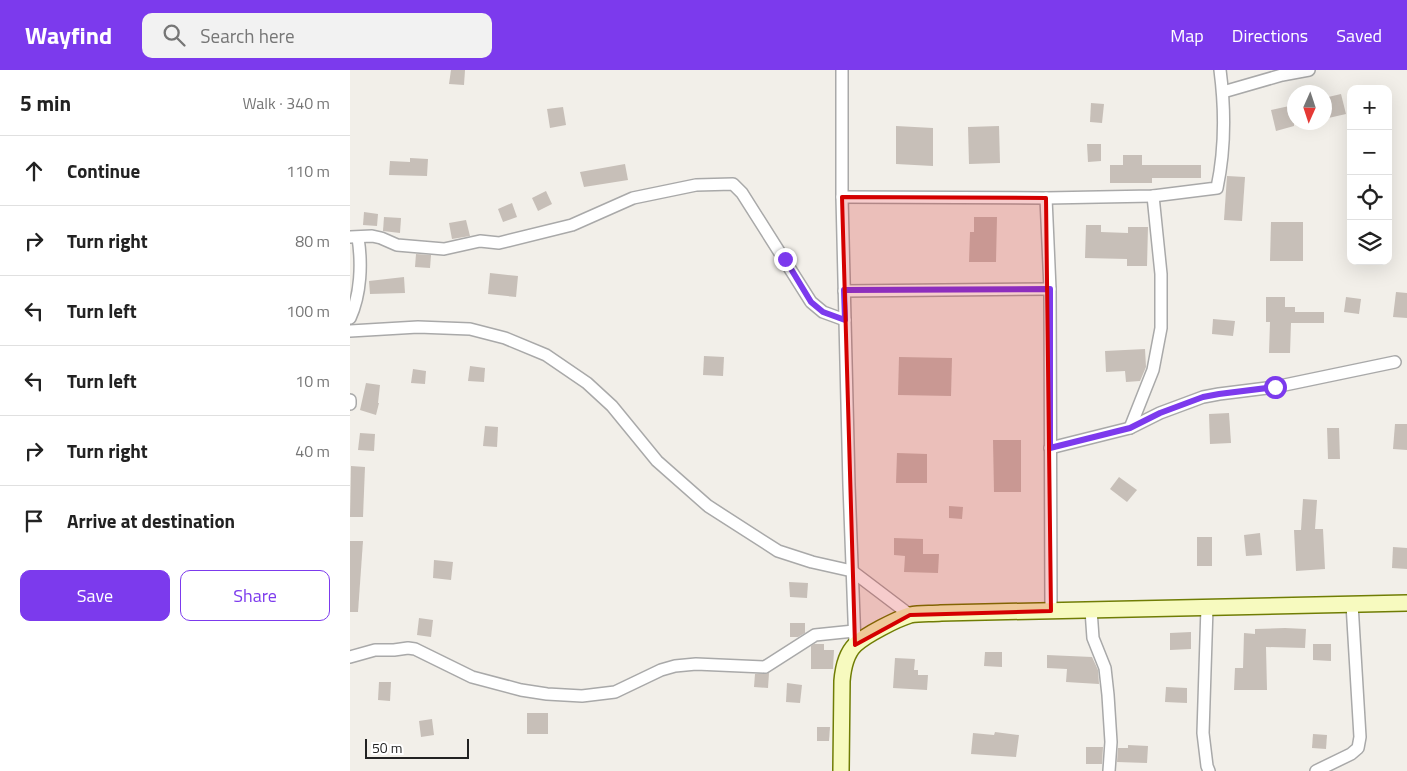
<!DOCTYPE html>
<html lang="en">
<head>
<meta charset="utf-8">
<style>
	body { margin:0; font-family:"Titillium Web",sans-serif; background:#f2f2f2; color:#222 }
	.controls { position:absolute; right:15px; top:15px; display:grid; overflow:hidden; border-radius:10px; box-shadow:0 5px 20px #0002 }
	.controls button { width:45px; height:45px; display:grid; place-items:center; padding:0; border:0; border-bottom:1px solid #e0e0e0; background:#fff; color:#222; font:25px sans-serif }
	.compass { position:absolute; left:937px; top:15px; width:45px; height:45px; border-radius:50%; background:#fff; box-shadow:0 5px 20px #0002; rotate:183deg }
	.scale { position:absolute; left:15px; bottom:12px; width:104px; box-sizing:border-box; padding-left:5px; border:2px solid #222; border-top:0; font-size:14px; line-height:18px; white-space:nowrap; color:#222; -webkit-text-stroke:4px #fff; paint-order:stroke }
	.stop { position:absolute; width:15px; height:15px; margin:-11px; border:4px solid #7c3aed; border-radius:50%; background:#fff }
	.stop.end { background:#7c3aed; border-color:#fff; box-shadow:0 1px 5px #0008 }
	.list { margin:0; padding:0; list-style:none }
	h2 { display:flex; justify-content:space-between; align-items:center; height:65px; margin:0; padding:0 20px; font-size:21px }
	h2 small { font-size:16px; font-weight:400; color:#767676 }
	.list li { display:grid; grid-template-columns:32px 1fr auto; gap:15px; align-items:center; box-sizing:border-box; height:70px; padding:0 20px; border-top:1px solid #e0e0e0 }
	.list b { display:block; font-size:19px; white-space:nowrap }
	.list em { font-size:16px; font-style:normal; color:#767676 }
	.actions { display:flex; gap:10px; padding:15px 20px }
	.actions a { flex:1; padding:11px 0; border:1px solid #7c3aed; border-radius:10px; text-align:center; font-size:18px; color:#7c3aed }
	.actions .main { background:#7c3aed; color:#fff }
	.icon { flex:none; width:28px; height:28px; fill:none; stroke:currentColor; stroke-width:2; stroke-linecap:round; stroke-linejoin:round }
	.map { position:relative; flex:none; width:1057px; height:701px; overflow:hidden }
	header { display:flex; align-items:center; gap:30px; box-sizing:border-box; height:70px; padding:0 25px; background:#7c3aed; color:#fff }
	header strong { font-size:24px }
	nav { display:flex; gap:28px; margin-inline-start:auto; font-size:18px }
	.search { width:350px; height:45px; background:#f2f2f2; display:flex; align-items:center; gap:12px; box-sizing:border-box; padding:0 18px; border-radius:10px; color:#767676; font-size:19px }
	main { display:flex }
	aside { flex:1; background:#fff }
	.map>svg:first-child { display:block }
	.building { fill:#c7bfb8 }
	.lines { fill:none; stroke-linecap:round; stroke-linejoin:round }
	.minor-casing { stroke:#a9a9a9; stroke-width:14 }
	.secondary-casing { stroke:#707d05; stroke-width:18 }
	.minor { stroke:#fff; stroke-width:11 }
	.secondary { stroke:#f7fabf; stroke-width:15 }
	.route { stroke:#7c3aed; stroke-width:6 }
	.marked { fill:#d40000; fill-opacity:0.2; stroke:#d40000; stroke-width:4; stroke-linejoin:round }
</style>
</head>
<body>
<header>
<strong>Wayfind</strong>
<div class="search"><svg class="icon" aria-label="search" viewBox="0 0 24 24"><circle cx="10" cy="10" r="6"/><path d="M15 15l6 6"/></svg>Search here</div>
<nav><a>Map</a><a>Directions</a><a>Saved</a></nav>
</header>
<main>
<aside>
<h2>5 min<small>Walk · 340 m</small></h2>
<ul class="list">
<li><svg class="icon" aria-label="ahead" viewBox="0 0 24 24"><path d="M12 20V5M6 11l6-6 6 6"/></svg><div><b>Continue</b></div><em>110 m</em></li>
<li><svg class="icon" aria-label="right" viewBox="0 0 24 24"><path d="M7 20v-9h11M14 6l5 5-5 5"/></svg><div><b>Turn right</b></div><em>80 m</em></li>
<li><svg class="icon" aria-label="left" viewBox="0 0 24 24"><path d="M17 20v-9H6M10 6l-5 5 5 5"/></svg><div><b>Turn left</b></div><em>100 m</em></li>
<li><svg class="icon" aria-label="left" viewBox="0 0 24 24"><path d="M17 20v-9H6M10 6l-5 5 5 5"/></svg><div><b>Turn left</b></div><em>10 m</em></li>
<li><svg class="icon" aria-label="right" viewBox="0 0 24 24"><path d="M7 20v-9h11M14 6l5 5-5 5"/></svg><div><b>Turn right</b></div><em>40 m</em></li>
<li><svg class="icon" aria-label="arrive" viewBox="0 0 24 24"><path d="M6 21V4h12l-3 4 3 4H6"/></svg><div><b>Arrive at destination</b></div></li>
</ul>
<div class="actions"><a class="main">Save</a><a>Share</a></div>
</aside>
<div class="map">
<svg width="1057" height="701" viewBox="0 0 1057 701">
	<rect width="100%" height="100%" fill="#f2efe9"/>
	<!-- building -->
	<g class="building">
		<path d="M101 0H115L114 15 99 14Z"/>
		<path d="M991 24 996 44 974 49V28Z"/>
		<path d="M741 33 754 34 752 53 740 52Z"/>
		<path d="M944 35V56L926 61 921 40Z"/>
		<path d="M213 37 216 55 200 58 197 39Z"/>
		<path d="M546 56 583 58V96L546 94Z"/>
		<path d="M649 56 650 93 619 94 618 57Z"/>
		<path d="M737 74H751V91L738 92Z"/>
		<path d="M773 85H792V95H851V108H802V113H760V95H773Z"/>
		<path d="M60 88 78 89 77 106 39 105 40 91 60 92Z"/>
		<path d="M275 94 278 110 234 117 230 102Z"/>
		<path d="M877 106 895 107 892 151 874 150Z"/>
		<path d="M196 121 202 134 188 141 182 128Z"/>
		<path d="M162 133 167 147 153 152 148 139Z"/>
		<path d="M14 142 28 144 27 156 13 155Z"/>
		<path d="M34 147 51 148 50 163 33 161Z"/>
		<path d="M624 147H647L646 192H619L620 162H624Z"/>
		<path d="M116 150 120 166 102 169 99 153Z"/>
		<path d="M921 152H953V191H920Z"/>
		<path d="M736 155H751V162L778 163V157H798L797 196H777V189L735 188Z"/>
		<path d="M66 184 81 185 80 198 65 197Z"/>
		<path d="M140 203 168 206 166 227 138 224Z"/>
		<path d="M54 207 55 223 20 224 19 211Z"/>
		<path d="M1046 222 1057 223V248L1043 247Z"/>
		<path d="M916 227H935V237H945V242H974V253H941L940 283H919L920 252H916Z"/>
		<path d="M996 227 1011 229 1009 244 994 242Z"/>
		<path d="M863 249 885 251 883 266 862 264Z"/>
		<path d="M795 279 796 297 790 311 776 312 775 301 756 302 755 281Z"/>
		<path d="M354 286 374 287 373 306 353 305Z"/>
		<path d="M549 287 602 288 601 326 548 325Z"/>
		<path d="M120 296 135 298 134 312 118 311Z"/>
		<path d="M63 299 76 301 75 314 61 313Z"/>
		<path d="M16 313 30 315 28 333H29L26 345 10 340Z"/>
		<path d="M879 343 881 373 860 374 859 344Z"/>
		<path d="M1045 354H1057V380L1043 379Z"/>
		<path d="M135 356 148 357 147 377 133 376Z"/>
		<path d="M977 358H989L990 389H978Z"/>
		<path d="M10 363 25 364 24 381 8 380Z"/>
		<path d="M643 370H671V422H644Z"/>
		<path d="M547 383 577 384V413H546Z"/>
		<path d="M1 396 15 397 13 447H0Z"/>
		<path d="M769 407 787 420 777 432 760 419Z"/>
		<path d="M953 429 967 430 965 459H973L975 499 946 501 944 460H951Z"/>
		<path d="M599 436 613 437 612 449 599 448Z"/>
		<path d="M910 463 912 485 896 486 894 465Z"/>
		<rect x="847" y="467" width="15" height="29"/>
		<path d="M544 468 573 469V484H589L588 503 554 502 555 486 544 485Z"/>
		<path d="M0 471H13L8 542H0Z"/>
		<path d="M1043 477 1057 478V499L1042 498Z"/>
		<path d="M84 490 103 492 101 510 83 508Z"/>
		<path d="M439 512 458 513 457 528 440 527Z"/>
		<path d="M69 548 83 550 81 567 67 565Z"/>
		<path d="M440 553H455V563L448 567H440Z"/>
		<path d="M935 558 956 559 955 578 916 577 917 620H884L885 598H893L894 563 905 564V559Z"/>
		<path d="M841 562V579L820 580V563Z"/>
		<path d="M464 574H474V580H484L483 599H461V576Z"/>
		<path d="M963 574H981V591L963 590Z"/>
		<path d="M635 582H652V597L634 596Z"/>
		<path d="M697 585 742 587 748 600 749 614 716 612 717 599 697 598Z"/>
		<path d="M545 588 565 589 564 600H568V605H578L577 620 543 618Z"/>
		<path d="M419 603 418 618 404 617 405 604Z"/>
		<path d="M29 612H41L40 631 28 630Z"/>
		<path d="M437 613 452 615 450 633 436 632Z"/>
		<path d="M816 617 837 618V633L815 632Z"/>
		<rect x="177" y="643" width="21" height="21"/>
		<path d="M82 649 84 665 71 667 69 651Z"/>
		<path d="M467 657H480L479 671H467Z"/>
		<path d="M645 662 669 665 666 687 621 684 623 663 644 665Z"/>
		<path d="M963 664 977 665 976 679 962 678Z"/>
		<path d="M778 675 798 676 797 693 767 692 768 678H778Z"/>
		<path d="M736 677H753L752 694H736Z"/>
	</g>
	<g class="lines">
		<defs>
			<g id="minor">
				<path d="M492 0V127L499 415 505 575"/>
				<path d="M873 22 932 5 959 0"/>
				<path d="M492 127 696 128 803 126 867 118C875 80 875 38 870 0"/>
				<path d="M696 128 700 219 701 541"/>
				<path d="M0 167 22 166 31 168 47 175 94 179 130 171 149 173 222 155 283 128 346 115 383 114 392 123 461 232 473 242 495 250"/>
				<path d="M494 221 700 219"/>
				<path d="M0 248C11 224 12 193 8 168"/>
				<path d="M0 261 68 257 120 259 155 268 196 285 237 313 262 336 307 391 358 436 428 481 462 492 502 501 560 545"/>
				<path d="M0 330V334"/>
				<path d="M780 358 803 300 811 258V204L803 126"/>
				<path d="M700 378 780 358 810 343 853 327 869 324 925 317 1045 292"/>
				<path d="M857 537 853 663 857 696 859 701"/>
				<path d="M741 540 743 568 755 598 758 625 761 672 759 701"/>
				<path d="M0 587 25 580H44L58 578 65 579 122 607 171 620 197 624 232 626 265 622 311 600 325 596 346 594 415 597 465 565 504 561"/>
				<path d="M966 701 1001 684 1008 678 1010 667 1002 534"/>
			</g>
			<path id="secondary" d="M491 701 492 611C493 599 496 584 505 575 515 565 547 549 560 545 570 543 581 544 591 543L1057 533"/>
		</defs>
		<!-- minor casing -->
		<use href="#minor" class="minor-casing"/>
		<!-- secondary casing -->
		<use href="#secondary" class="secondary-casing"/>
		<!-- minor -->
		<use href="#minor" class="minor"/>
		<!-- secondary -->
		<use href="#secondary" class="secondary"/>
	</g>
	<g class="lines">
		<!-- route -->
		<path class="route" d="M435 189 461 232 473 242 495 250 494 220 700 219V378L780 358 810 343 853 327 869 324 925 317"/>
	</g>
	<!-- marked area -->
	<path class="marked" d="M492 127 696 128 701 541 560 545 505 575Z"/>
</svg>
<div class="controls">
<button>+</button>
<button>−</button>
<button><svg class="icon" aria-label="locate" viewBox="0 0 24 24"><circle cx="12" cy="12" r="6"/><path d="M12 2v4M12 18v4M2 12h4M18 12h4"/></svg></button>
<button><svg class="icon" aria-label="layers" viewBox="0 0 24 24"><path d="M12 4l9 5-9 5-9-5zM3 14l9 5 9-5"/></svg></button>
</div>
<svg class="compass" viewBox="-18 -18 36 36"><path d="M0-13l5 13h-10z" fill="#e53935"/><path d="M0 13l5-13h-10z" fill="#767676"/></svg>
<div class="scale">50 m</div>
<div class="stop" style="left:925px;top:317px"></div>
<div class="stop end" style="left:435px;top:189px"></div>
</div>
</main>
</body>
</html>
